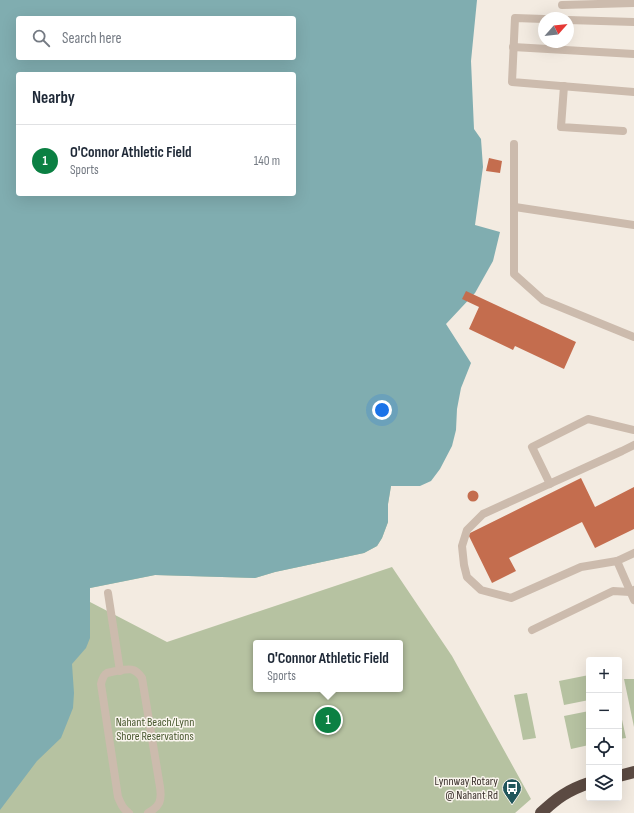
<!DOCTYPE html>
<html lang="en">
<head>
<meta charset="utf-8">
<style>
	body { margin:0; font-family:"Sofia Sans Condensed",sans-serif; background:#f6f6f7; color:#1f2937 }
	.controls { position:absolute; right:12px; bottom:12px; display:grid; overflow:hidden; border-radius:4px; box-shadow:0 4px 16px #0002 }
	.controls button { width:36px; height:36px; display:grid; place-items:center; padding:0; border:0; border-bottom:1px solid #e0e1e3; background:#fff; color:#1f2937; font:20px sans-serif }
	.compass { position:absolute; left:538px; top:12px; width:36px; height:36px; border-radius:50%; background:#fff; box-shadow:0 4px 16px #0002; rotate:63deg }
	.you { position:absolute; left:382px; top:410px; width:14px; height:14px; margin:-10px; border:3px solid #fff; border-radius:50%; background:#1a73e8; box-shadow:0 0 0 6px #1a73e833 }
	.badge { display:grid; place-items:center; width:26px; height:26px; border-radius:50%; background:#0b8043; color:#fff; font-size:13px; font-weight:700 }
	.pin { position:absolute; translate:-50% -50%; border:2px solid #fff; box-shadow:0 1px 4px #0006 }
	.popup { position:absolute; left:253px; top:640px; width:150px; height:52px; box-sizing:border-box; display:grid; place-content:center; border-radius:4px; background:#fff; filter:drop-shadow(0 1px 3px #0005); font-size:13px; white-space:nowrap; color:#747a83 }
	.popup b { font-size:15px; color:#1f2937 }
	.popup::after { content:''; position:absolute; left:50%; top:100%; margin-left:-8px; border:8px solid transparent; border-top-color:#fff }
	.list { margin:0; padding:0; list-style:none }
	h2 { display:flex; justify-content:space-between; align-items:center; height:52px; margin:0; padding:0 16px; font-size:17px }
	h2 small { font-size:13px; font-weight:400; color:#747a83 }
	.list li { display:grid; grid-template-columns:26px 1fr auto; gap:12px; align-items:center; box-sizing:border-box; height:72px; padding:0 16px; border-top:1px solid #e0e1e3 }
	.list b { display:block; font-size:15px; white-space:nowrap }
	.list p { margin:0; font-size:13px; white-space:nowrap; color:#747a83 }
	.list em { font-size:13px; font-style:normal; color:#747a83 }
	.icon { flex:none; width:22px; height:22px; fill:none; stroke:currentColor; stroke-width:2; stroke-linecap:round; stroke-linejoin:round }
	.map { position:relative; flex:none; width:634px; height:813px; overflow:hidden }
	.search { position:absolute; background:#fff; box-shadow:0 4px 16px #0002; left:16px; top:16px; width:280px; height:44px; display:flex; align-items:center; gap:10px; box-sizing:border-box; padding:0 14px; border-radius:4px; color:#747a83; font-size:15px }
	.panel { position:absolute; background:#fff; box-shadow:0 4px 16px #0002; left:16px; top:72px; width:280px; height:124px; border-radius:4px }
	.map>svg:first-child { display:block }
	.green { fill:#b6c2a1; fill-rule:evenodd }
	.water { fill:#80adb0; fill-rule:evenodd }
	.building { fill:#c46d4e }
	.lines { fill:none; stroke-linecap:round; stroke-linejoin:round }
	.lane { stroke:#ccbbad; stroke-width:8 }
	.highway { stroke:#5b4a42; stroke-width:12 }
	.labels { text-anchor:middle; stroke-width:3; stroke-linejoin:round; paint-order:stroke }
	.park-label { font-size:12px; fill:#48582f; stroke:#faf5ee }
	.poi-label { font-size:12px; fill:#3a302b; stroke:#faf5ee; text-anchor:end }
</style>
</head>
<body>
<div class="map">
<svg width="634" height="813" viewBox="0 0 634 813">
	<rect width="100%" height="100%" fill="#f3ebe1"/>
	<!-- green -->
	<g class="green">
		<path d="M391 486 388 504V522L382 538 377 546 364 553 275 572 255 578 155 575 90 588V602L167 642 392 567 452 656 531 799 515 813H0V571ZM256 643H400V689H256Z"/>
		<path d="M589 675V700L564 705 559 681Z"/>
		<path d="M624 679H634V727Z"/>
		<path d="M527 693 536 738 523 740 514 695Z"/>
		<path d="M619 706 626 738 619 739Z"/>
		<path d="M589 711V745L571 749 564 716Z"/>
	</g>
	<!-- water -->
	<path class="water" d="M0 0H477L471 61 474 129 481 139 483 167 475 225 500 232 493 261 475 293 446 324 471 363 461 388 457 409 456 430 452 446 440 469 431 481 420 486H391L388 504V522L382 538 377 546 364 553 275 572 255 578 155 575 90 588V638L86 648 72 664 74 693 73 708 61 738 37 761 0 810ZM18 18H294V58H18ZM18 74H294V194H18Z"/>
	<!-- building -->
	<g class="building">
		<path d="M489 158 502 161 500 173 486 171Z"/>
		<path d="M466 291 576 342 564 369 515 346 513 350 469 329 479 307 462 299Z"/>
		<path d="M581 478 595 507 634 487V529L595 548 582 522 509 558 516 571 492 583 468 534Z"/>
		<circle cx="473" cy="496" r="5.5"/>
	</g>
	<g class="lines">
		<!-- lane -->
		<g class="lane">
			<path d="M562 5 634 3"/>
			<path d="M544 19 515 18 512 82 634 92"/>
			<path d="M568 20 634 22"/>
			<path d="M513 47 634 54"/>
			<path d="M564 86 561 127 623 131"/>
			<path d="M514 144V274L543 300 634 337"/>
			<path d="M515 207 634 225"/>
			<path d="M634 445 622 451 483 514 467 530 462 546 464 565 467 577 481 590 511 598 581 567 617 561 634 553"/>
			<path d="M550 484 532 447 588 419 634 430"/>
			<path d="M617 561 634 600"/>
			<path d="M108 593 120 671"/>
			<path d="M532 630 613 591 630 592 634 590"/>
			<path d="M129 813C123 809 121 804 118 797L101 684C102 680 103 675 107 673 111 672 129 668 133 670 137 671 140 675 142 678L160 787C162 801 160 806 148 813"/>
		</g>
		<!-- highway -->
		<g class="highway">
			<path d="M619 776 634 772"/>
			<path d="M541 813C557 798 568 790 589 783"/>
		</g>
	</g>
	<!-- icons -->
	<defs>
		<symbol id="bus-pin" viewBox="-11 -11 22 30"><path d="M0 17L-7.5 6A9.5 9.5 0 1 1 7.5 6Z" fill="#21565b" stroke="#faf5ee"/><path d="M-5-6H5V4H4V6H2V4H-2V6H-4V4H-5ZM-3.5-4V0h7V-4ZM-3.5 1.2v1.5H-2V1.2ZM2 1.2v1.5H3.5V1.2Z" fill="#fff"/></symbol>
	</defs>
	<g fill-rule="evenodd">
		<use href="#bus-pin" x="501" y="777" width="22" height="30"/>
	</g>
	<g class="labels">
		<!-- park labels -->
		<g class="park-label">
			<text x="155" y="726">Nahant Beach/Lynn<tspan x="155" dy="14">Shore Reservations</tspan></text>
		</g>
		<!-- poi labels -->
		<g class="poi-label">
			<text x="498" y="785">Lynnway Rotary<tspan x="498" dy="14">@ Nahant Rd</tspan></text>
		</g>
	</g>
</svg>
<div class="controls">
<button>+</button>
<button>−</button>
<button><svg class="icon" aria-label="locate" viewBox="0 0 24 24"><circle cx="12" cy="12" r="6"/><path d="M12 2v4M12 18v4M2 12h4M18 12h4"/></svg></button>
<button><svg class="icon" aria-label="layers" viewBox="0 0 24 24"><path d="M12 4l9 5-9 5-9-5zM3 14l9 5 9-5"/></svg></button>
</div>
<svg class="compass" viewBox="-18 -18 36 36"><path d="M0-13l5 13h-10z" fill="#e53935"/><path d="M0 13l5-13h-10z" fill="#747a83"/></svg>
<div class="you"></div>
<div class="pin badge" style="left:328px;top:720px">1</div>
<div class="popup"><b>O'Connor Athletic Field</b>Sports</div>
<div class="search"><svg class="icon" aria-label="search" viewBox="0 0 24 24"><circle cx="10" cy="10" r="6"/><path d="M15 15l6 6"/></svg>Search here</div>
<section class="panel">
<h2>Nearby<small></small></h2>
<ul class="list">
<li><span class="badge">1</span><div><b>O'Connor Athletic Field</b><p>Sports</p></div><em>140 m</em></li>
</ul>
</section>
</div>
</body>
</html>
